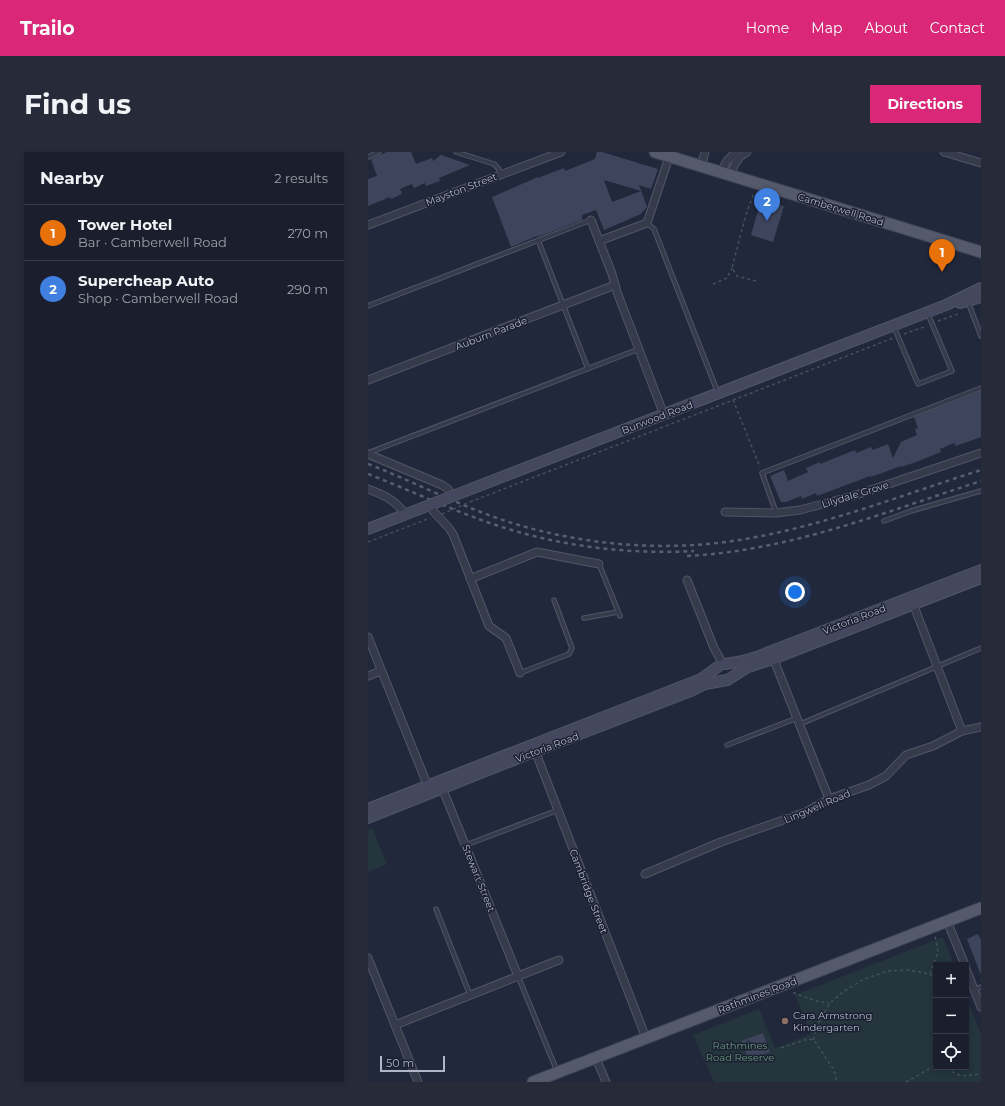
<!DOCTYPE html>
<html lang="en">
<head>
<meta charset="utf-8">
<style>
	body { margin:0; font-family:Montserrat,sans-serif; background:#272b39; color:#f1f3f6 }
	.controls { position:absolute; right:12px; bottom:12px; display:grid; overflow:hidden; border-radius:0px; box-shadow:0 2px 6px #0003 }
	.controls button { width:36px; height:36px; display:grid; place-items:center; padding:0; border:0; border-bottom:1px solid #383c49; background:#1a1e2d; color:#f1f3f6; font:20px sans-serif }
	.scale { position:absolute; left:12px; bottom:10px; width:65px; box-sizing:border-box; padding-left:4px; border:2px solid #b1b5c8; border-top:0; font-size:11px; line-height:14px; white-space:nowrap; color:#b1b5c8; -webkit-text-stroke:3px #1b2031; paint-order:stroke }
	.you { position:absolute; left:427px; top:440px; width:14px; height:14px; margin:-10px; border:3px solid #fff; border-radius:50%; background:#1a73e8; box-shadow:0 0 0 6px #1a73e833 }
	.badge { display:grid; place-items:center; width:26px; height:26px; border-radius:50%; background:#db2777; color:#fff; font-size:13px; font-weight:700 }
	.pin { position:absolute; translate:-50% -33px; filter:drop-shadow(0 1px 2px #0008) }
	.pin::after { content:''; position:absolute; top:21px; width:14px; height:12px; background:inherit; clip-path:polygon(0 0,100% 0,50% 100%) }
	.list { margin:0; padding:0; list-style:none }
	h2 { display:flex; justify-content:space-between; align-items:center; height:52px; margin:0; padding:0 16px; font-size:17px }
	h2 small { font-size:13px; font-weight:400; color:#9fa2aa }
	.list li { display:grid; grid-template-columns:26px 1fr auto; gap:12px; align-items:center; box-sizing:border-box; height:56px; padding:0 16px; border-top:1px solid #383c49 }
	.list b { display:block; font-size:15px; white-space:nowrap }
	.list p { margin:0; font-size:13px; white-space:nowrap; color:#9fa2aa }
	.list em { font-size:13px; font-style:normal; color:#9fa2aa }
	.icon { flex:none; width:22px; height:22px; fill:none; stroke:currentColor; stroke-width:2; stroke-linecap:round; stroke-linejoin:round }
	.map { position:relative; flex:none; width:613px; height:930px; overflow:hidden; border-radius:0px }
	header { display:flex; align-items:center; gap:24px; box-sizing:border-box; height:56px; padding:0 20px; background:#db2777; color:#fff }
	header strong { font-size:19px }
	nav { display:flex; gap:22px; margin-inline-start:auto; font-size:14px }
	.intro { display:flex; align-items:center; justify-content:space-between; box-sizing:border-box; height:96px; padding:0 24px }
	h1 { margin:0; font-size:28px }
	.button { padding:10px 18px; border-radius:0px; background:#db2777; color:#fff; font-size:14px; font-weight:700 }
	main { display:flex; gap:24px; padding:0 24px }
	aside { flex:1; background:#1a1e2d; border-radius:0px; box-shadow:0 2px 6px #0003 }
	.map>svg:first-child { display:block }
	.green { fill:#24353d }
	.building { fill:#3e445c; fill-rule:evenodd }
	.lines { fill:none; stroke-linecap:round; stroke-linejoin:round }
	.lane-casing { stroke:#515567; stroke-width:5.5 }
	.street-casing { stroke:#515567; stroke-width:9 }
	.secondary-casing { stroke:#515567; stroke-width:12 }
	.primary-casing { stroke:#3f4455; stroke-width:13 }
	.path { stroke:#42525a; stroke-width:1.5; stroke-dasharray:3 3; stroke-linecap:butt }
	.lane { stroke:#363b4c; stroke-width:3.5 }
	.street { stroke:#363b4c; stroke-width:7 }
	.secondary { stroke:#44485f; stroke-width:10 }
	.primary { stroke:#54596c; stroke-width:11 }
	.rail { stroke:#585d73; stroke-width:2.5; stroke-dasharray:4 4; stroke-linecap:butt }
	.street-bridge-casing { stroke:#515567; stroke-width:9; stroke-linecap:butt }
	.secondary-bridge-casing { stroke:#515567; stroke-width:12; stroke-linecap:butt }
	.path-bridge { stroke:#42525a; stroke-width:1.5; stroke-dasharray:3 3; stroke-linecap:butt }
	.street-bridge { stroke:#363b4c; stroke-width:7 }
	.secondary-bridge { stroke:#44485f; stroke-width:10 }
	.education-dot { fill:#8d6e63; stroke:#1b2031; stroke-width:1.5 }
	.labels { text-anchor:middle; stroke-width:3; stroke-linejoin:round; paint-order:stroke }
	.street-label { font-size:10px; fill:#b1b5c8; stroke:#1b2031 }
	.poi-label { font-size:10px; fill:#b1b5c8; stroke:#1b2031; text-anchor:start }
	.park-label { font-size:10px; fill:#689a7d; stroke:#1b2031 }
</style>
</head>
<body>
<header>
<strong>Trailo</strong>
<nav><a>Home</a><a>Map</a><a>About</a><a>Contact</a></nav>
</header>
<div class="intro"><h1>Find us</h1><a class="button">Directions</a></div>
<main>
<aside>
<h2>Nearby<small>2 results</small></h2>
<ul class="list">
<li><span class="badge" style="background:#e8710a">1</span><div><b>Tower Hotel</b><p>Bar · Camberwell Road</p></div><em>270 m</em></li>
<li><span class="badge" style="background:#3f7fe0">2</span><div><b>Supercheap Auto</b><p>Shop · Camberwell Road</p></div><em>290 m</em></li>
</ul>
</aside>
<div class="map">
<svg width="613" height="930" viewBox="0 0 613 930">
	<rect width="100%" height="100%" fill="#22283c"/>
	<!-- green -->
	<g class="green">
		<path d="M4 676 19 712 0 720V678Z"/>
		<path d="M575 785 586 813H568V915H598V844L613 882V930H346L325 883 391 857 407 896 443 882 427 843Z"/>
	</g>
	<!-- building -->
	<g class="building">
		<path d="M19 0H43L48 12 64 6 65 9 73 3 102 13 71 26 72 29 58 34 57 31 46 36 44 32 32 37 34 42 23 47 22 45 0 54V27L9 24 3 7Z"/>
		<path d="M229 0H234L290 17 283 37 271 33 279 55 273 62 236 78 228 58 214 63V68L172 84H169L143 95 124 45 170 25V26L196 16 197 19 227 7ZM236 28 273 39 244 50Z"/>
		<path d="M393 48 416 54 405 90 383 83Z"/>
		<path d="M613 239V285L588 294 586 291 572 297 573 300 548 310 533 315V314L503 325 502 324 449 344 448 341 434 347 433 344 418 350H413L402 324 416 318 420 329 440 320 438 316 452 310V312L487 298 488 301 503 295 505 298 520 292 525 306 533 290 549 283 547 277 550 276 546 265Z"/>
		<path d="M610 782 613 788V823L599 787Z"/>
		<path d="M395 881 402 900 381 908 373 889Z"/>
	</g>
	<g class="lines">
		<defs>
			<g id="lane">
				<path d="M88 0 126 12 130 16 133 22"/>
				<path d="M0 5 11 0"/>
				<path d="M279 71 286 77 350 241"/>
				<path d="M170 88 220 217"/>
				<path d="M600 150 613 184"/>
				<path d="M0 154 223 68"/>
				<path d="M526 175 550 232 584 219 560 162"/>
				<path d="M0 301 271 197"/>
				<path d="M408 360 394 321 613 236"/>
				<path d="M516 369 543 359 613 339"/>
				<path d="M231 412 252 464"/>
				<path d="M216 466 250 460"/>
				<path d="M152 521 201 502 204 496 186 448"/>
				<path d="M432 572 613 496"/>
				<path d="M359 593 429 566"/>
				<path d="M98 693 190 658"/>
				<path d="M68 757 102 843"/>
				<path d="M150 824 189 919"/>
				<path d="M606 838 613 835"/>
			</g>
			<g id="street">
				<path d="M576 0 613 11"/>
				<path d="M333 14 337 0"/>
				<path d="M353 20 359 9 368 0"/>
				<path d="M363 23C366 12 369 6 379 0"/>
				<path d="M223 68 244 122 249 140 296 263"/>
				<path d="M0 73 193 0"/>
				<path d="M231 89 279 71 301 5"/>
				<path d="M0 228 247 133"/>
				<path d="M0 302 74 333 80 337 84 344"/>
				<path d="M0 337C18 344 25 347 38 362"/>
				<path d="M66 360 80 375 85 382 121 474 138 486 152 521"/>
				<path d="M357 360 408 361 432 358 485 344 613 301"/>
				<path d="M102 427 169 400 231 412"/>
				<path d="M319 428 346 496 355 512"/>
				<path d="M544 449 594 579"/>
				<path d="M0 485 61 637"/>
				<path d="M404 503 461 647"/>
				<path d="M0 524 13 519"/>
				<path d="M166 596 278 886"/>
				<path d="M73 633 150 824"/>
				<path d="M277 722 353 690 438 660 461 647 501 633 518 624 538 603 565 594 594 579 613 575"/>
				<path d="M579 769 597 813"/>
				<path d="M0 806 50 930"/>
				<path d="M598 817 613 855"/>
				<path d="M27 873 191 808"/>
				<path d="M228 906 238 930"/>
			</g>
			<g id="secondary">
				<path d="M592 151 613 145"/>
				<path d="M90 342 578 153 613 136"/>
				<path d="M0 377 54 356"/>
				<path d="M357 512C373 510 386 507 401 500L613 418"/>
				<path d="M361 527 380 515 405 507 613 426"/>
				<path d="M0 657 333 527 351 514"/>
				<path d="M0 666 168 599 323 539 337 532 359 528"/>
			</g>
			<g id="primary">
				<path d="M287 0 613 100"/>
				<path d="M165 930 613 756"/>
			</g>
		</defs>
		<!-- lane casing -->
		<use href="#lane" class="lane-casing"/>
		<!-- street casing -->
		<use href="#street" class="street-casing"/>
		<!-- secondary casing -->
		<use href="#secondary" class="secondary-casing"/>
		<!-- primary casing -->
		<use href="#primary" class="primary-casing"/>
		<!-- path -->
		<g class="path">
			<path d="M385 43 377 66 364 116 369 124 388 129"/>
			<path d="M345 132 359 126 364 116"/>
			<path d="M570 169 593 161"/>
			<path d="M536 182 559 174"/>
			<path d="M365 248 392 315"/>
			<path d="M102 350 525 186"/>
			<path d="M0 390 62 366"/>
			<path d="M562 822 570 800 567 784"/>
			<path d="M426 840V841L451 850 461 851"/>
			<path d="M446 888V884L451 870 462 851 475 840 496 827 520 819 540 818 562 822 568 828"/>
			<path d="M413 896 440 887 446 888 466 918 469 930"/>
			<path d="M580 915C588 927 601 923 613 922"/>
			<path d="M538 930 568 913"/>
		</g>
		<!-- lane -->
		<use href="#lane" class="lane"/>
		<!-- street -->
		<use href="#street" class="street"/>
		<!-- secondary -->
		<use href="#secondary" class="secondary"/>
		<!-- primary -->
		<use href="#primary" class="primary"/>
		<!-- rail -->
		<g class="rail">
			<path d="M0 312C52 332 101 359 154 374 228 395 307 400 383 386 461 372 537 342 613 318"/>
			<path d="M0 322C39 337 77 355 116 369 183 393 255 403 326 399"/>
			<path d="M319 404C421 399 517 360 613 329"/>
		</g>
		<defs>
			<path id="street-bridge" d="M62 352 66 360"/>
			<path id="secondary-bridge" d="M54 356 90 342"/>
		</defs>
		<!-- street-bridge casing -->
		<use href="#street-bridge" class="street-bridge-casing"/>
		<!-- secondary-bridge casing -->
		<use href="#secondary-bridge" class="secondary-bridge-casing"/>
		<!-- path-bridge -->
		<path class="path-bridge" d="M74 362 102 350"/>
		<!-- street-bridge -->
		<use href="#street-bridge" class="street-bridge"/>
		<!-- secondary-bridge -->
		<use href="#secondary-bridge" class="secondary-bridge"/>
	</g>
	<!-- markers -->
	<circle class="education-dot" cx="417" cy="869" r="4"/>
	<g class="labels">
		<!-- street labels -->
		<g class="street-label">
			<text transform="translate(93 37) rotate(-21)" y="4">Mayston Street</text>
			<text transform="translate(473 57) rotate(17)" y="4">Camberwell Road</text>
			<text transform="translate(123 181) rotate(-21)" y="4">Auburn Parade</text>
			<text transform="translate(289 265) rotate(-21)" y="4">Burwood Road</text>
			<text transform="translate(487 342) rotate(-17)" y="4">Lilydale Grove</text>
			<text transform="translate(486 467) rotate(-21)" y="4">Victoria Road</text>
			<text transform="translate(179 595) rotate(-21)" y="4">Victoria Road</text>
			<text transform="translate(449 654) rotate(-23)" y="4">Lingwell Road</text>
			<text transform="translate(111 726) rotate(68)" y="4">Stewart Street</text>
			<text transform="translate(221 739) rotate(69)" y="4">Cambridge Street</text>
			<text transform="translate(389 843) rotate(-21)" y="4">Rathmines Road</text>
		</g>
		<!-- poi labels -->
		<g class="poi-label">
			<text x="425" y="867">Cara Armstrong<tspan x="425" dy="12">Kindergarten</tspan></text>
		</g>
		<!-- park labels -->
		<g class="park-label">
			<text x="372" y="897">Rathmines<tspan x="372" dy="12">Road Reserve</tspan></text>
		</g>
	</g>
</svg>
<div class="controls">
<button>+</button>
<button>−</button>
<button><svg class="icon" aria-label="locate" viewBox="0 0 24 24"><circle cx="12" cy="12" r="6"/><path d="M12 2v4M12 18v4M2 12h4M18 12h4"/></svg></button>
</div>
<div class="scale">50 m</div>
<div class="you"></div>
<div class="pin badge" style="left:574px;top:120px;background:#e8710a">1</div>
<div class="pin badge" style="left:399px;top:69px;background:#3f7fe0">2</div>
</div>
</main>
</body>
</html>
